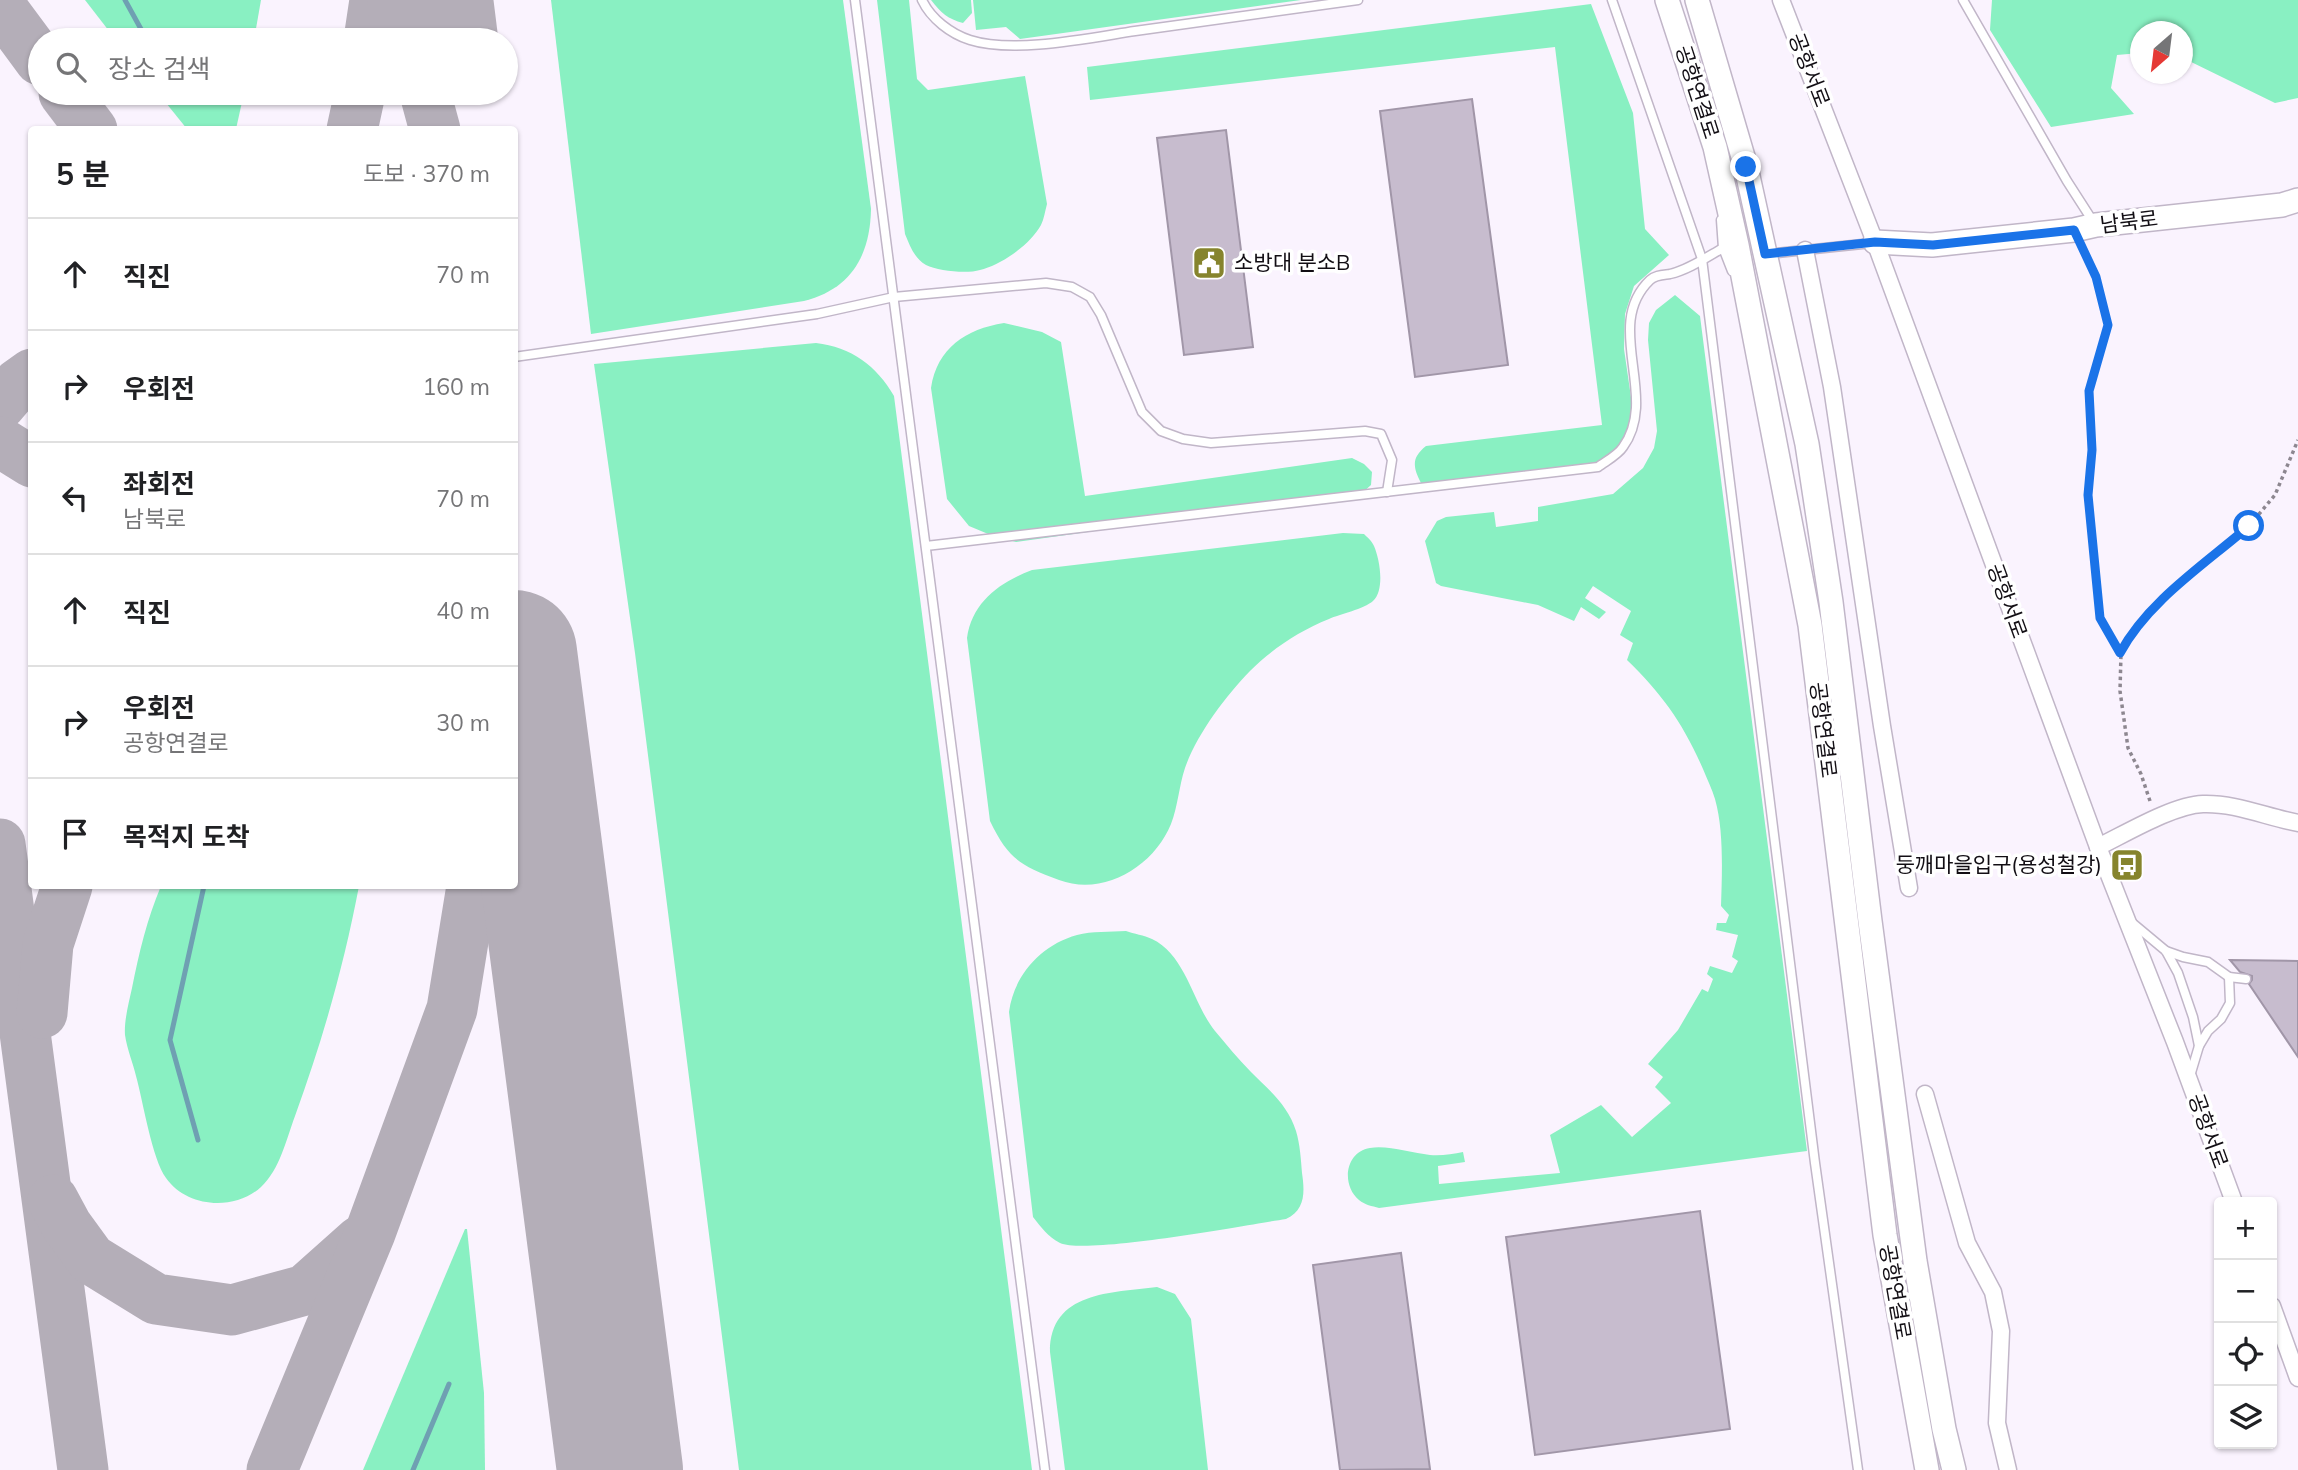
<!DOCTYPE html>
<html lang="ko">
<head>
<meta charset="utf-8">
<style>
	body { margin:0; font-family:Mulish,"Noto Sans KR",sans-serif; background:#f2f2f2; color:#202124 }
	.controls { position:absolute; right:21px; bottom:21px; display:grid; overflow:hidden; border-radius:7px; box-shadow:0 2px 5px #0004 }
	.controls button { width:63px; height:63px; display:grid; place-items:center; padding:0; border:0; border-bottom:2px solid #e0e0e0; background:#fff; color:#202124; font:35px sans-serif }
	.compass { position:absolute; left:2130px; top:21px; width:63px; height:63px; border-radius:50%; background:#fff; box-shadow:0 2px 5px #0004; rotate:208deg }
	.stop { position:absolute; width:21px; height:21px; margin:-16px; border:5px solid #1a73e8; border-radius:50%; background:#fff }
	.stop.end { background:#1a73e8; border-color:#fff; box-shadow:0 2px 7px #0008 }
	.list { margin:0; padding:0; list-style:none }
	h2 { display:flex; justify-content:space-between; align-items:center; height:91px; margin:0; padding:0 28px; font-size:30px }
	h2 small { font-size:23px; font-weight:400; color:#757577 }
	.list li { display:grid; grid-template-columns:46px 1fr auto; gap:21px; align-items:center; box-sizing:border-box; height:112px; padding:0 28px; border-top:2px solid #e0e0e0 }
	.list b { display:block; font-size:26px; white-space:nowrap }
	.list p { margin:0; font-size:23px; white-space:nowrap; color:#757577 }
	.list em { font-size:23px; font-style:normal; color:#757577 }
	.icon { flex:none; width:38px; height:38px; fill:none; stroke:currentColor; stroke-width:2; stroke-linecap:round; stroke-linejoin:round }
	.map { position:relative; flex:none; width:2298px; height:1470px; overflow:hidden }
	.search { position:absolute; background:#fff; box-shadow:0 2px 5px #0004; left:28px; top:28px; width:490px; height:77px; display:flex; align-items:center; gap:18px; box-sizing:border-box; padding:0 24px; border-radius:38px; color:#757577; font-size:26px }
	.panel { position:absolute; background:#fff; box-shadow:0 2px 5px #0004; left:28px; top:126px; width:490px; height:763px; border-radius:7px }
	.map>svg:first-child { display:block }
	.green { fill:#89f0c2 }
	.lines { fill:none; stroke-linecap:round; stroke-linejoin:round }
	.stream { stroke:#6fa0b2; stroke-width:5 }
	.taxiway { stroke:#b4aeb8; stroke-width:51 }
	.runway { stroke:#b4aeb8; stroke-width:126 }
	.building { fill:#c7bcce; stroke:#a196a8; stroke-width:2 }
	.lane-casing { stroke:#c1b6c8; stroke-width:11 }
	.street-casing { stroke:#c1b6c8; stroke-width:19 }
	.secondary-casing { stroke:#c1b6c8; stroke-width:26 }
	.path { stroke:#8d8790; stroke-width:3.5; stroke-dasharray:3.5 3.5; stroke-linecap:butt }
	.lane { stroke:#fff; stroke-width:8 }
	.street { stroke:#fff; stroke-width:16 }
	.secondary { stroke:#fff; stroke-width:23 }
	.route { stroke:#1a73e8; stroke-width:9 }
	.labels { text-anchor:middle; stroke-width:7; stroke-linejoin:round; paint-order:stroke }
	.street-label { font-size:21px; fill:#120e14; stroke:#fff }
	.poi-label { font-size:21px; fill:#120e14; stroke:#fff; text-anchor:start }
</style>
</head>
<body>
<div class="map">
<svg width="2298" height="1470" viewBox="0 0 2298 1470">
	<rect width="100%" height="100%" fill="#faf3fe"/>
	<!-- green -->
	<g class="green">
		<path d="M85 0H261L254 40H116Z"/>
		<path d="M551 0H843L871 209C870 256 851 289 804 301L591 334Z"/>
		<path d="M877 0H909L917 79 928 90 1025 76 1047 204C1045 211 1044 219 1041 225 1030 245 1001 265 980 270 967 274 938 271 926 265 914 258 910 246 905 234Z"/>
		<path d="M931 0H971L972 13 963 23C948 19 941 13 931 0Z"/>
		<path d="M973 0H1301L1020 39 1006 27 976 30Z"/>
		<path d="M1992 0H2298V98L2275 103 2183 58 2182 32H2140V53L2117 55 2111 88 2134 114 2051 127 1990 30Z"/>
		<path d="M1591 4 1633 113 1645 229 1669 255 1634 286 1625 314 1624 349 1634 418 1623 451 1596 464 1431 487 1421 483C1413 467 1411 458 1426 446L1602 425 1555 47 1090 100 1087 67Z"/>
		<path d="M158 93H244L236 129H187Z"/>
		<path d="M1675 295 1700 316 1807 1151 1379 1208C1372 1206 1365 1205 1359 1200 1341 1185 1345 1152 1370 1148 1388 1145 1411 1153 1430 1155 1441 1156 1453 1154 1463 1152L1465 1162 1438 1166 1439 1184 1560 1173 1550 1135 1601 1105 1632 1137 1671 1103 1655 1087 1663 1077 1648 1064 1678 1030 1702 989 1708 992 1713 979 1707 974 1710 966 1732 973 1738 961 1732 957 1738 935 1716 930 1717 923H1726L1729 915 1721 906C1722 874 1724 830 1715 799 1712 789 1707 779 1703 769 1683 723 1662 694 1627 660L1633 643 1620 635 1631 611 1593 586 1585 598 1606 612 1599 619 1581 607 1574 621 1538 605 1441 586 1436 583 1425 541 1437 521 1446 517 1494 512 1496 527 1538 521V507L1613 494 1643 468 1654 448 1657 431 1648 340 1649 323 1656 310Z"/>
		<path d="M1004 323 1042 332 1061 342 1085 496 1352 458 1364 464 1372 472 1371 485 1361 494 1016 542 993 536 969 526 947 499 931 388C937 348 966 329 1004 323Z"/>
		<path d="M816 343C851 347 877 366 894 396L1032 1470H739L635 653 594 364Z"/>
		<path d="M1343 533 1364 534C1367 537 1372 541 1374 546 1380 560 1385 590 1373 601 1364 609 1340 614 1329 619 1299 631 1272 649 1250 671 1225 697 1197 734 1185 768 1179 786 1178 806 1171 824 1154 866 1104 897 1059 880 1020 865 1009 860 990 821L967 638C972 602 1000 582 1032 570Z"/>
		<path d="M161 886H359C344 965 323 1039 295 1116 286 1140 280 1169 261 1187 235 1211 187 1208 166 1178 152 1159 143 1101 136 1076 133 1063 127 1049 125 1035 124 1020 129 1002 132 988 139 953 147 919 161 886Z"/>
		<path d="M1126 931C1134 934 1144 935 1152 939 1186 955 1193 1004 1215 1031 1227 1045 1238 1059 1251 1072 1269 1090 1288 1105 1296 1131 1300 1144 1301 1160 1302 1173 1305 1193 1305 1210 1286 1219 1247 1225 1088 1255 1060 1243 1048 1237 1041 1227 1033 1217L1009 1012C1014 975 1041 945 1077 935 1092 931 1110 932 1126 931Z"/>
		<path d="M465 1229H467L484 1393 485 1470H363Z"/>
		<path d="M1157 1287 1175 1294 1191 1319 1208 1470H1065L1050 1352C1050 1291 1112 1293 1157 1287Z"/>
	</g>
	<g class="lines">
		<!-- stream -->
		<g class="stream">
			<path d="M125 0 147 40"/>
			<path d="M198 1140 170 1040 204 886"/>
			<path d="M413 1470 449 1384"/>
		</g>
		<!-- taxiway -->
		<g class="taxiway">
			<path d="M397 0 410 40"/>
			<path d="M0 6 40 60"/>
			<path d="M369 40 375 0"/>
			<path d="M64 93 92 130"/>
			<path d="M425 93 435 130"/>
			<path d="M352 130 360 93"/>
			<path d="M0 405 18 384 32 374"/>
			<path d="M0 442 32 462"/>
			<path d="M0 844 83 1470"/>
			<path d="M514 846 561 1009"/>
			<path d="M42 1013 48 944 67 886"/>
			<path d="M53 1200 67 1226 91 1259 156 1299 232 1310 305 1290 360 1241"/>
			<path d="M272 1470 370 1233 452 1009 472 886"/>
		</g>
		<!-- runway -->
		<g class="runway">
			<path d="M430 0 435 40"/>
			<path d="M514 653 620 1470"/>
		</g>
	</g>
	<!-- building -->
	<g class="building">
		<path d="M1472 99 1508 365 1415 377 1380 111Z"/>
		<path d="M1226 130 1253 347 1184 355 1157 138Z"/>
		<path d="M2230 960 2298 961V1057L2249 984 2252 980V976L2240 972Z"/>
		<path d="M1700 1211 1730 1429 1535 1455 1506 1237Z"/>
		<path d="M1401 1253 1430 1469 1340 1470 1313 1265Z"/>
	</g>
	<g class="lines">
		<defs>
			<g id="lane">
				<path d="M855 0 1045 1470"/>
				<path d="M922 0C931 19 951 34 970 40 1014 54 1089 38 1135 31 1210 21 1284 10 1358 0"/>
				<path d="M1612 0 1702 259 1815 1163 1858 1470"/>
				<path d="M1963 0 2067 181 2094 223"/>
				<path d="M1721 220 1723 248 1732 271"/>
				<path d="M1767 254 1872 243"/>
				<path d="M514 357 817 314 894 297 1046 283 1072 287 1090 297 1101 315 1142 412 1161 431 1183 439 1211 443 1365 431 1381 434 1392 460 1387 492"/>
				<path d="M926 546 1598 467C1606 461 1618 455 1623 447 1660 396 1602 326 1650 280 1655 275 1663 275 1670 274 1688 270 1707 257 1723 248"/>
				<path d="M2130 921 2166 951 2178 973 2193 1017 2199 1046 2190 1076"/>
				<path d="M2166 951 2183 957 2208 962 2229 977 2246 979"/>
				<path d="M2199 1046 2208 1031 2221 1019 2230 1003 2229 977"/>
			</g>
			<g id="street">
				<path d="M1781 0 1875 242 2098 847 2175 1042 2234 1202"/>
				<path d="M1805 250 1832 387 1882 726 1909 888"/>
				<path d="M2098 847C2125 834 2173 805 2203 804 2236 803 2266 817 2298 823"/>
				<path d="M1925 1094 1967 1243 1993 1292 2001 1331 1997 1423 2008 1470"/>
				<path d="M2272 1306 2298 1378"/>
			</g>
			<g id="secondary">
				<path d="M1667 0 1715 147 1737 245 1810 625 1885 1235 1927 1470"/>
				<path d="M1697 0 1746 167 1807 444 1831 602 1870 921 1915 1261 1944 1429 1954 1470"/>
				<path d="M1875 242 1932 245 2074 230 2096 225 2282 205 2298 200"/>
			</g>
		</defs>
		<!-- lane casing -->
		<use href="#lane" class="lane-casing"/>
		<!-- street casing -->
		<use href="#street" class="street-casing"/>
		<!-- secondary casing -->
		<use href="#secondary" class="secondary-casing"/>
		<!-- path -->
		<g class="path">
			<path d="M2082 248 2096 277 2108 325 2089 391 2092 450 2088 494 2100 618 2121 653"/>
			<path d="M2150 801 2141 774 2128 748 2120 691 2121 653 2130 635 2159 602 2249 526 2275 495 2298 440"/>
		</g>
		<!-- lane -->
		<use href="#lane" class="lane"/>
		<!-- street -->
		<use href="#street" class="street"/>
		<!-- secondary -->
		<use href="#secondary" class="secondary"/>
	</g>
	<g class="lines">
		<!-- route -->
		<path class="route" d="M1746 167 1765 254 1875 242 1933 245 2074 230 2096 277 2108 325 2089 391 2092 450 2088 495 2100 618 2120 653C2148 601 2205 564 2249 526"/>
	</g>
	<!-- icons -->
	<defs>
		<symbol id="civic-square" viewBox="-11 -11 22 22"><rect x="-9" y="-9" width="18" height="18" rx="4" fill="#86842d" stroke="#fff"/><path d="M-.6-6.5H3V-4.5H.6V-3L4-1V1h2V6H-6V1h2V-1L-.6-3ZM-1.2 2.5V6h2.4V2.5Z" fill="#fff"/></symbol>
		<symbol id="bus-square" viewBox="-11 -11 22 22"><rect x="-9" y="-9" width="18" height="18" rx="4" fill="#86842d" stroke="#fff"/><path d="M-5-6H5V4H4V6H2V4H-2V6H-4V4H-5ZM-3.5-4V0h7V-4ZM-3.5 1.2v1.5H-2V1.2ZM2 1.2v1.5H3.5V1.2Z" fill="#fff"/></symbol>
	</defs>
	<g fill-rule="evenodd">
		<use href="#civic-square" x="1190" y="244" width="38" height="38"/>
		<use href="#bus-square" x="2108" y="846" width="38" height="38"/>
	</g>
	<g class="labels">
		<!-- street labels -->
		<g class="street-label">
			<text transform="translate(1809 70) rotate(69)" y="7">공항서로</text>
			<text transform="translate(1697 92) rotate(72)" y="7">공항연결로</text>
			<text transform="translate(2129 222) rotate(-7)" y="7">남북로</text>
			<text transform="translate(2007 601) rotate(70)" y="7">공항서로</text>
			<text transform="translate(1823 730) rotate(83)" y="7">공항연결로</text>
			<text transform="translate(2208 1131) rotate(70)" y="7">공항서로</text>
			<text transform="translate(1895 1292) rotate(80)" y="7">공항연결로</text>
		</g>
		<!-- poi labels -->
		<g class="poi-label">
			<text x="1234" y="270">소방대 분소B</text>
			<text x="2102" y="872" text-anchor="end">둥깨마을입구(용성철강)</text>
		</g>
	</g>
</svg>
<div class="controls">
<button>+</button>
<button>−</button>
<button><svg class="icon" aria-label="locate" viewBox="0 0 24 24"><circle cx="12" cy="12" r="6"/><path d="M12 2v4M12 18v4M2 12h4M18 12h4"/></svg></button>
<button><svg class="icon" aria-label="layers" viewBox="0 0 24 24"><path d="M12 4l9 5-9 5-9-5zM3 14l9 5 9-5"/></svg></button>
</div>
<svg class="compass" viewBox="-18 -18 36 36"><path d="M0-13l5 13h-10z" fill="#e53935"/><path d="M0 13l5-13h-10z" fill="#757577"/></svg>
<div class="stop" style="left:2249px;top:526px"></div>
<div class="stop end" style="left:1746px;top:167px"></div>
<div class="search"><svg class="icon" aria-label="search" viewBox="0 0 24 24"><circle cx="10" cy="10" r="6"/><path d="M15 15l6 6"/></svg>장소 검색</div>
<section class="panel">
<h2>5 분<small>도보 · 370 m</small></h2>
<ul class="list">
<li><svg class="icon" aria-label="ahead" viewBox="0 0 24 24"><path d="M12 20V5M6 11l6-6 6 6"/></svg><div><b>직진</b></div><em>70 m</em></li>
<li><svg class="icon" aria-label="right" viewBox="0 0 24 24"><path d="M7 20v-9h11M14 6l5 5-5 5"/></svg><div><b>우회전</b></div><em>160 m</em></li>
<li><svg class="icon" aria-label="left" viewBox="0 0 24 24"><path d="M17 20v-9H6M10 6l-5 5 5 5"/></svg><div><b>좌회전</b><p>남북로</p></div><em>70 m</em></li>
<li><svg class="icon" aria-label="ahead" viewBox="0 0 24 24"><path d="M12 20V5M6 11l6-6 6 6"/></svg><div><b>직진</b></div><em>40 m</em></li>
<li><svg class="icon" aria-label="right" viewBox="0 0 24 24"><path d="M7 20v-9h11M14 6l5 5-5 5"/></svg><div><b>우회전</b><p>공항연결로</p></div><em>30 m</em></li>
<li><svg class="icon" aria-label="arrive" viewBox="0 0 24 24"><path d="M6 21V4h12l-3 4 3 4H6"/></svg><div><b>목적지 도착</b></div></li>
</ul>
</section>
</div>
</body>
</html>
